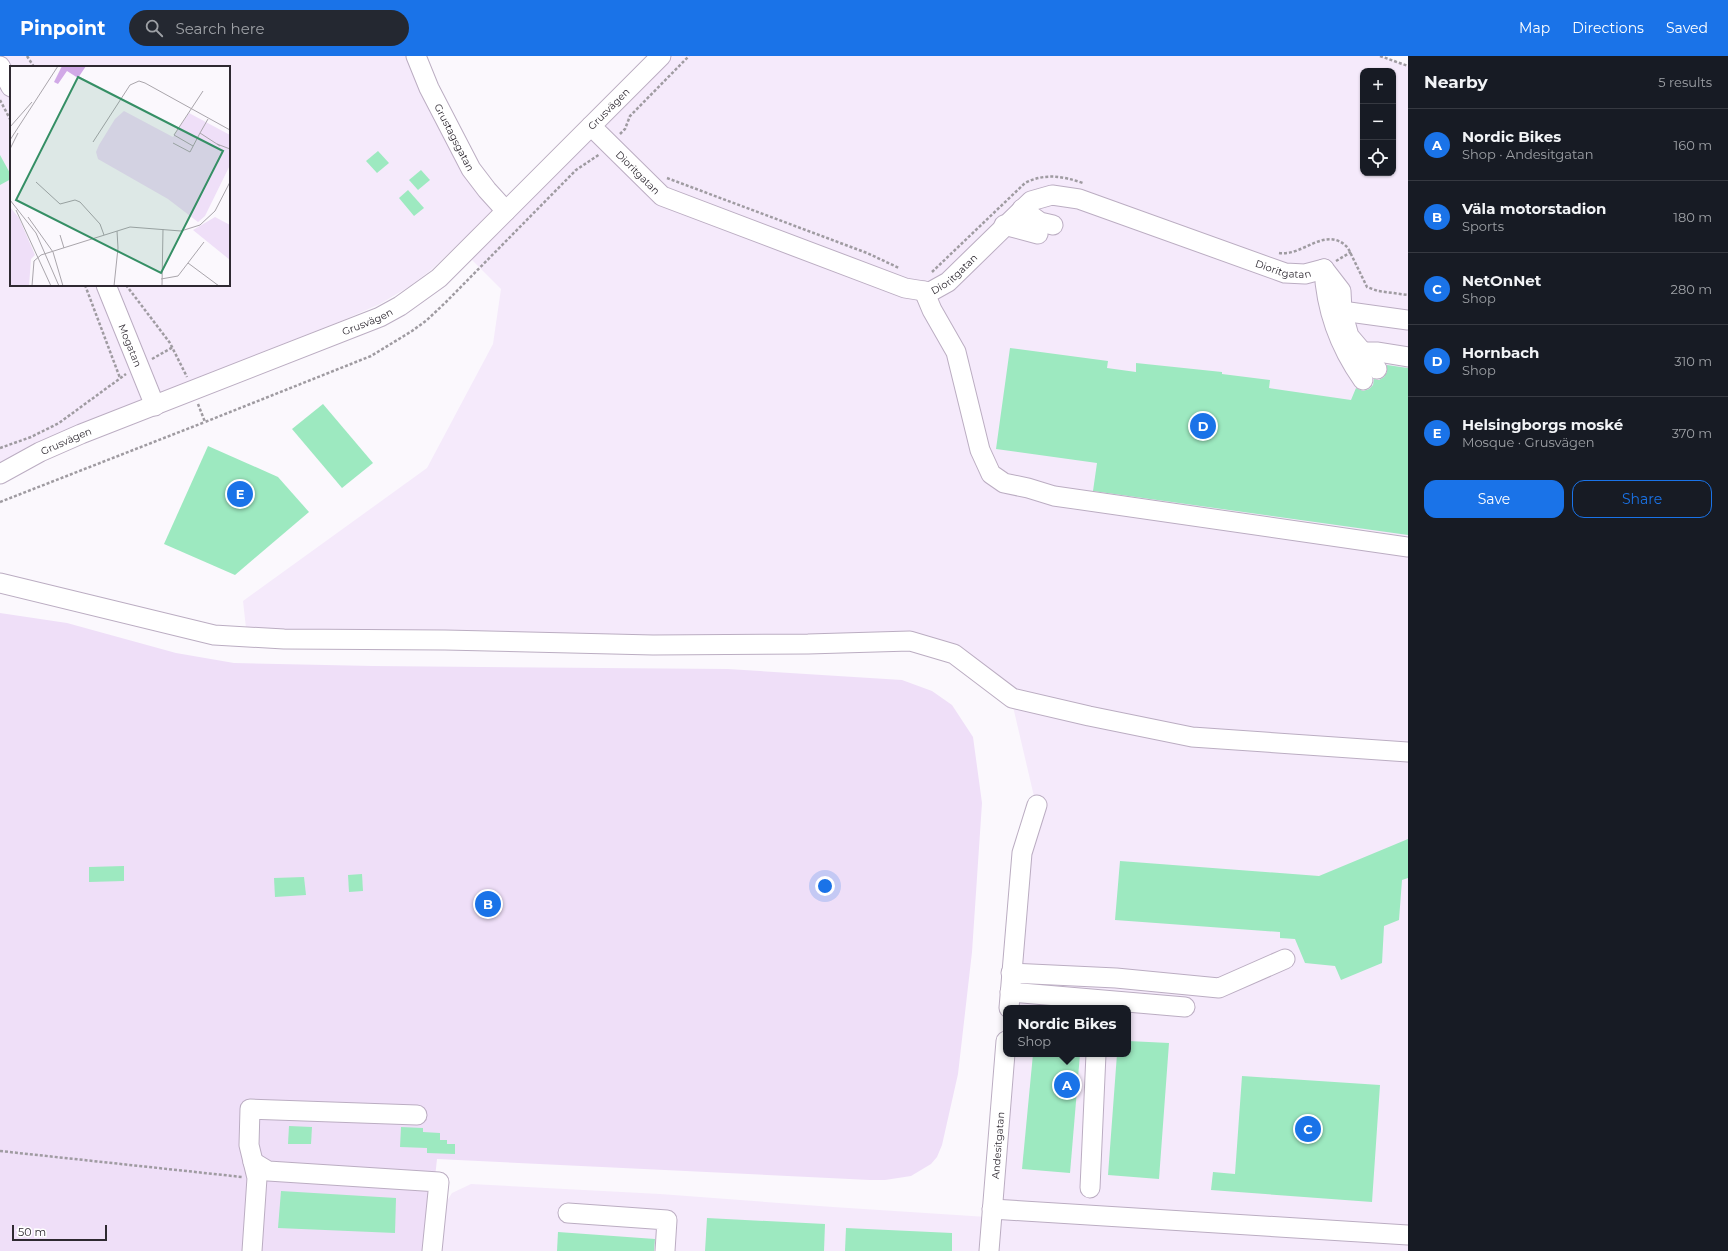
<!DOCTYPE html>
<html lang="en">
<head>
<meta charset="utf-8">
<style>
	body { margin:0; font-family:Montserrat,sans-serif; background:#242831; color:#f1f3f6 }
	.controls { position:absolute; right:12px; top:12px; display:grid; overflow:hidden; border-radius:8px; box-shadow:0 1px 3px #0004 }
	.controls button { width:36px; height:36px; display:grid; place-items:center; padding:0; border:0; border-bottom:1px solid #363941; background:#171b24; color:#f1f3f6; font:20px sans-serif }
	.scale { position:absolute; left:12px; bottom:10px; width:95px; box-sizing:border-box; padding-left:4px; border:2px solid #2e2931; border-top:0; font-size:11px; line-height:14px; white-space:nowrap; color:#2e2931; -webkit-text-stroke:3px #fff; paint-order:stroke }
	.you { position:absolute; left:825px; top:830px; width:14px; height:14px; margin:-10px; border:3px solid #fff; border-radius:50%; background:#1a73e8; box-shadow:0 0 0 6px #1a73e833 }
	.badge { display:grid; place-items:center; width:26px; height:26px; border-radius:50%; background:#1a73e8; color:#fff; font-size:13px; font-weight:700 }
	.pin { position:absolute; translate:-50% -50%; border:2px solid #fff; box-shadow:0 1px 4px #0006 }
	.popup { position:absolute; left:1003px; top:949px; width:128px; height:52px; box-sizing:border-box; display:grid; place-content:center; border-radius:8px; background:#171b24; filter:drop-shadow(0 1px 3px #0005); font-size:13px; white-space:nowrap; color:#9ea1a6 }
	.popup b { font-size:15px; color:#f1f3f6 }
	.popup::after { content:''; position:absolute; left:50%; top:100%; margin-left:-8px; border:8px solid transparent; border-top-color:#171b24 }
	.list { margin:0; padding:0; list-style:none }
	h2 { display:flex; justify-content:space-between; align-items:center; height:52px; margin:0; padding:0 16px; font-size:17px }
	h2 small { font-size:13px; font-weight:400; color:#9ea1a6 }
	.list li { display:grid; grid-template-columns:26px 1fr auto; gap:12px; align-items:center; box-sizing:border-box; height:72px; padding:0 16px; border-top:1px solid #363941 }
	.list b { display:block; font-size:15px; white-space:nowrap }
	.list p { margin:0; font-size:13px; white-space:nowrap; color:#9ea1a6 }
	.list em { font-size:13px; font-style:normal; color:#9ea1a6 }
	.actions { display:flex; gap:8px; padding:12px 16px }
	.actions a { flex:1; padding:9px 0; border:1px solid #1a73e8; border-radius:12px; text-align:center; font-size:14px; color:#1a73e8 }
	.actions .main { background:#1a73e8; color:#fff }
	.icon { flex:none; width:22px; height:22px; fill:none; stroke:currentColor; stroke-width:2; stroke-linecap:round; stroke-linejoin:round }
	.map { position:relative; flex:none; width:1408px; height:1195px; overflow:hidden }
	header { display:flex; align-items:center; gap:24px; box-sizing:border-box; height:56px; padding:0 20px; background:#1a73e8; color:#fff }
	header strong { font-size:19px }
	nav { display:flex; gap:22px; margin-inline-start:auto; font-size:14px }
	.search { width:280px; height:36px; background:#242831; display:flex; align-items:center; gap:10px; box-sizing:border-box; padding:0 14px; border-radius:22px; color:#9ea1a6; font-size:15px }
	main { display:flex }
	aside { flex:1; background:#171b24 }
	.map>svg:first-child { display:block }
	.built { fill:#f5eafb; fill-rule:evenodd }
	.green { fill:#efdff8 }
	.building { fill:#9de9c0 }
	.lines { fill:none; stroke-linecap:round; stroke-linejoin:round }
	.minor-casing { stroke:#bbadc2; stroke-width:21 }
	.path { stroke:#9f9ba1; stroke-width:2.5; stroke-dasharray:3 2; stroke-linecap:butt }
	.minor { stroke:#fff; stroke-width:19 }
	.labels { text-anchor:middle; stroke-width:4; stroke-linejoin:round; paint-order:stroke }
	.street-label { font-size:10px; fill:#2e2931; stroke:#fff }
	.inset-road { fill:none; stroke:#a9a5ab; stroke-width:1 }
	.view { fill:#358f65; fill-opacity:0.15; stroke:#358f65; stroke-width:2 }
	.inset-edge { fill:none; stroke:#2e2931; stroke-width:2 }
</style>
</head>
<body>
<header>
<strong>Pinpoint</strong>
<div class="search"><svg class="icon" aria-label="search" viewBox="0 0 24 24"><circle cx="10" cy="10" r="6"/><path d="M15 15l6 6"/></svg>Search here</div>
<nav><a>Map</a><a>Directions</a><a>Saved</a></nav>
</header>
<main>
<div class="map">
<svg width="1408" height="1195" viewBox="0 0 1408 1195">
	<rect width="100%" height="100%" fill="#fbf8fd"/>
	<!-- built -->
	<g class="built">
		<path d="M0 0H411L497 151 431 214 410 230 380 248 341 265 154 339 0 407ZM11 11H229V229H11Z"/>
		<path d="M661 0H1380L1408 10V1179L992 1153 1006 998H1128V952H1009L1036 749 1011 642 954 598 910 585 247 581 243 545 427 412 493 288 501 233 465 197ZM1363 15H1393V117H1363Z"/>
		<path d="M471 1128 660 1138 833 1151 1408 1188V1195H439L443 1151 452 1137Z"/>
	</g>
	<!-- green -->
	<path class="green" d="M0 557 67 567 176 597 234 607 373 610 728 613 902 624 932 635 952 649 973 681 982 747 972 896 958 1018 942 1089 937 1101 931 1108 911 1120 885 1124H870L437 1103 427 1195H0Z"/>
	<!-- building -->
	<g class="building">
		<path d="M378 95 389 107 377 117 366 105Z"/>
		<path d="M0 99 11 119V123L0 129Z"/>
		<path d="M421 114 430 124 418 134 409 124Z"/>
		<path d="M408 134 424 152 414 160 399 142Z"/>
		<path d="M1010 292 1108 305 1107 312 1136 316V307L1222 316V318L1270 324 1269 332 1351 344 1356 332 1363 335 1369 333 1373 329 1374 323 1379 324 1384 321 1387 316V309L1408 312V479L1093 435 1097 407 996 393Z"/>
		<path d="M323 348 373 407 342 432 292 373Z"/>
		<path d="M208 390 278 421 309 456 235 519 164 488Z"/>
		<path d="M1408 783V822L1402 824 1399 864 1384 870 1382 907 1341 924 1335 910 1305 907 1295 883 1280 882V876L1115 864 1120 805 1319 820Z"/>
		<path d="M124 810V825L89 826V811Z"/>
		<path d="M362 818 363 835 349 836 348 819Z"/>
		<path d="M304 821 306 839 275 841 274 822Z"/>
		<path d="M1128 985 1169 987 1159 1123 1108 1119 1117 998H1128Z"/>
		<path d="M1033 998H1080L1070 1117 1022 1113Z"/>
		<path d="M1242 1020 1380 1029 1372 1146 1211 1134 1213 1116 1235 1118Z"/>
		<path d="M289 1070 312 1071 311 1088H288Z"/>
		<path d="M401 1071 423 1072V1076L440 1077V1084H447V1088H455V1098L427 1097V1092L400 1091Z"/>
		<path d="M281 1135 396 1142 395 1177 278 1172Z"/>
		<path d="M707 1162 825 1168 824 1195H705Z"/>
		<path d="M846 1172 952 1177V1195H845Z"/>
		<path d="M558 1176 655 1183 654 1195H557Z"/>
	</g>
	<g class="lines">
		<defs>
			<g id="minor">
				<path id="s1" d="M416 0 429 32 471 113 487 134 506 155"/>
				<path d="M0 10 11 31"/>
				<path id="s2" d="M591 70 662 140 905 232 930 236 948 226 1031 145 1052 139 1079 143 1285 217 1305 218 1324 213"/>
				<path d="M1022 153 1040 166 1053 169"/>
				<path d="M1004 169 1038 178"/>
				<path d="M1324 213C1326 255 1339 290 1363 324"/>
				<path d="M1324 213 1341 235 1342 255 1349 280 1377 313"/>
				<path id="s3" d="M106 229 155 350"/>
				<path d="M924 235 932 254 956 296 980 394 991 418 1004 427 1028 432 1054 440 1408 491"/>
				<path d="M1342 255 1408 264"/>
				<path d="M1362 296H1378L1408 301"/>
				<path id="s4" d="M0 418 40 396 81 378 380 261 400 250 439 222 661 0"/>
				<path d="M0 527 214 579 284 583 445 584 653 589 808 588 910 585 954 598 1012 642 1089 660 1192 681 1408 696"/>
				<path d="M1011 917 1116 922 1219 932 1285 903"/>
				<path d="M1010 936 1185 951"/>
				<path d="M1009 952 1022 797 1037 749"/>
				<path d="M253 1106 268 1115 439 1126 432 1195"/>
				<path d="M1090 1132 1096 998"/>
				<path d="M992 1153 1408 1179"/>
				<path d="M568 1157 667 1164 665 1195"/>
				<path d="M252 1195 257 1122 249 1089 250 1053 417 1059"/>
				<path id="s5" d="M989 1195 1006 985"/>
			</g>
		</defs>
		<!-- minor casing -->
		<use href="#minor" class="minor-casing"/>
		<!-- path -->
		<g class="path">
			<path d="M27 0 34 11"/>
			<path d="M1380 0 1408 10"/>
			<path d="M0 44 11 65"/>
			<path d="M620 78 625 73 630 60 689 0"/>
			<path d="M667 122 867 197 899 212"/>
			<path d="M1279 197C1303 201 1326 168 1348 192L1367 231 1378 235 1408 239"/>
			<path d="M1336 205 1351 196"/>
			<path d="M932 216 1025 127C1045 117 1062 120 1083 127"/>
			<path d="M85 229 120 322"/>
			<path d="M126 229 170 287 187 321"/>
			<path d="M152 303 173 291"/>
			<path d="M198 348 205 366 371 300 412 275 427 264 446 246 576 114 600 98"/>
			<path d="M0 392 31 381 59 367 126 318"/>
			<path d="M0 446 205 366"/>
			<path d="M0 1095 242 1121"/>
		</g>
		<!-- minor -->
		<use href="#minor" class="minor"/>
	</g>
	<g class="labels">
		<!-- street labels -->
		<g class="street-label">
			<text dy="4" stroke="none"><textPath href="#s4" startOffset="722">Grusvägen</textPath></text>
			<text dy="4" stroke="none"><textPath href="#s1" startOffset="90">Grustagsgatan</textPath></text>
			<text dy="4" stroke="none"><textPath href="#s2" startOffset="66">Dioritgatan</textPath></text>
			<text dy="4" stroke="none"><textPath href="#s2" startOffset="787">Dioritgatan</textPath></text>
			<text dy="4" stroke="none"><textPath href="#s2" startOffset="415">Dioritgatan</textPath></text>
			<text dy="4" stroke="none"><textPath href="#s4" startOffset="398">Grusvägen</textPath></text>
			<text dy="4" stroke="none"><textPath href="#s3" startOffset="65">Mogatan</textPath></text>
			<text dy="4" stroke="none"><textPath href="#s4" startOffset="74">Grusvägen</textPath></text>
			<text dy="4" stroke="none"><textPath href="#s5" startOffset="106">Andesitgatan</textPath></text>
		</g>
	</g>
	<!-- overview -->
	<g transform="translate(10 10)">
		<rect width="220" height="220" fill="#fbf8fd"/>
		<path d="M114 45 163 71 179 47 220 69V99L195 150 188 156 158 133 88 93 86 86 89 79 105 53ZM0 141 9 152 25 189 21 193 19 220H0ZM205 151 220 159V194L183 164Z" fill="#efdff8"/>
		<path d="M52 0H76L68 12 57 5 48 18 44 16Z" fill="#d1a9e7"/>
		<path class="inset-road" d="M0 61 22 36M190 67 198 53M0 74 48 0M83 76 120 19 129 15 135 17 220 64M163 77 180 86 190 67 210 80M207 78 220 83M183 80 164 69 193 25M0 83 8 67M26 116 50 138 65 134 70 136 90 158 94 169M0 134 26 167 49 220M6 144 41 220M18 151 43 186 53 220M50 169 54 182M178 197 209 220M151 213 168 210 194 176M22 220 24 195 31 189 120 161 171 165 190 159 205 145 220 116M104 220 108 182 107 165M152 220 153 163"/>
		<path class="view" d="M68 11 213 85 151 207 6 134Z"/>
		<rect width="220" height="220" class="inset-edge"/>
	</g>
</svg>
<div class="controls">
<button>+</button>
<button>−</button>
<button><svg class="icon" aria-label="locate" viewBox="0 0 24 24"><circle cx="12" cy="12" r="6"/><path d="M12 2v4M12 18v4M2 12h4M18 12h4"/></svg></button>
</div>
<div class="scale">50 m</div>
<div class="you"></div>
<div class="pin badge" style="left:1067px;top:1029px">A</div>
<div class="popup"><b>Nordic Bikes</b>Shop</div>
<div class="pin badge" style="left:488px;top:848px">B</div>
<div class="pin badge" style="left:1308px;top:1073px">C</div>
<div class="pin badge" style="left:1203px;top:370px">D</div>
<div class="pin badge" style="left:240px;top:438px">E</div>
</div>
<aside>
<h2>Nearby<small>5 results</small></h2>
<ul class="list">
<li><span class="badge">A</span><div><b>Nordic Bikes</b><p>Shop · Andesitgatan</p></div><em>160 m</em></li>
<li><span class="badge">B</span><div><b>Väla motorstadion</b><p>Sports</p></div><em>180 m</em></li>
<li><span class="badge">C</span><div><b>NetOnNet</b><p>Shop</p></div><em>280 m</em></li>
<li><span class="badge">D</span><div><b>Hornbach</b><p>Shop</p></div><em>310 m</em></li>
<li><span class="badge">E</span><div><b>Helsingborgs moské</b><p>Mosque · Grusvägen</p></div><em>370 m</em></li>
</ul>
<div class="actions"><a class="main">Save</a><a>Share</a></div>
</aside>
</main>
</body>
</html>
